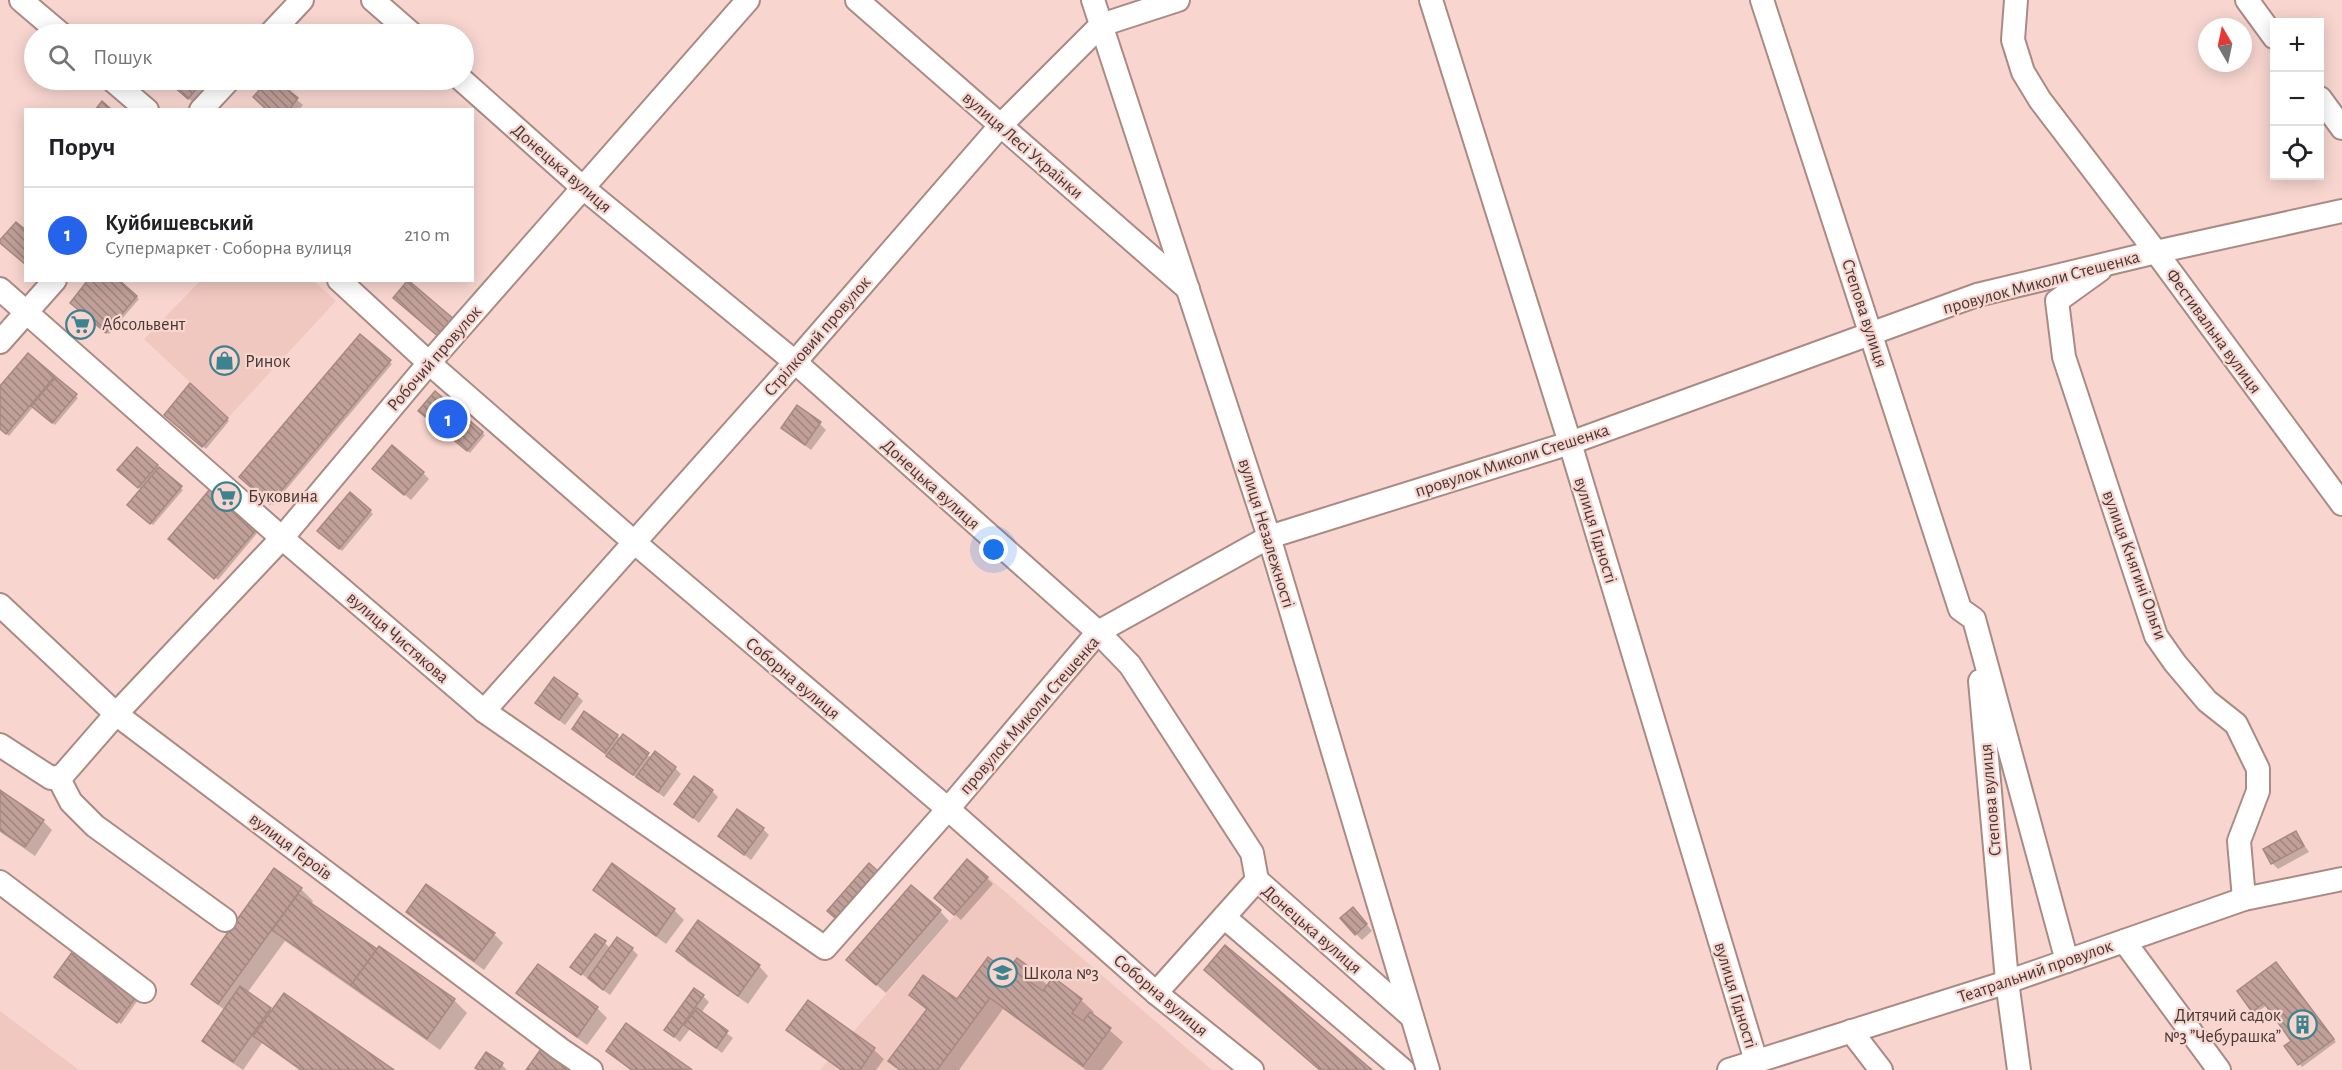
<!DOCTYPE html>
<html lang="uk">
<head>
<meta charset="utf-8">
<style>
	body { margin:0; font-family:"Alegreya Sans",sans-serif; background:#f2f2f2; color:#202124 }
	.controls { position:absolute; right:18px; top:18px; display:grid; overflow:hidden; border-radius:0px; box-shadow:0 3px 15px #0003 }
	.controls button { width:54px; height:54px; display:grid; place-items:center; padding:0; border:0; border-bottom:2px solid #e0e0e0; background:#fff; color:#202124; font:30px sans-serif }
	.compass { position:absolute; left:2198px; top:18px; width:54px; height:54px; border-radius:50%; background:#fff; box-shadow:0 3px 15px #0003; rotate:351deg }
	.you { position:absolute; left:994px; top:550px; width:21px; height:21px; margin:-15px; border:4px solid #fff; border-radius:50%; background:#1a73e8; box-shadow:0 0 0 9px #1a73e833 }
	.badge { display:grid; place-items:center; width:39px; height:39px; border-radius:50%; background:#2563eb; color:#fff; font-size:20px; font-weight:700 }
	.pin { position:absolute; translate:-50% -50%; border:3px solid #fff; box-shadow:0 2px 6px #0006 }
	.list { margin:0; padding:0; list-style:none }
	h2 { display:flex; justify-content:space-between; align-items:center; height:78px; margin:0; padding:0 24px; font-size:26px }
	h2 small { font-size:20px; font-weight:400; color:#757577 }
	.list li { display:grid; grid-template-columns:39px 1fr auto; gap:18px; align-items:center; box-sizing:border-box; height:96px; padding:0 24px; border-top:2px solid #e0e0e0 }
	.list b { display:block; font-size:22px; white-space:nowrap }
	.list p { margin:0; font-size:20px; white-space:nowrap; color:#757577 }
	.list em { font-size:20px; font-style:normal; color:#757577 }
	.icon { flex:none; width:33px; height:33px; fill:none; stroke:currentColor; stroke-width:2; stroke-linecap:round; stroke-linejoin:round }
	.map { position:relative; flex:none; width:2342px; height:1070px; overflow:hidden }
	.search { position:absolute; background:#fff; box-shadow:0 3px 15px #0003; left:24px; top:24px; width:450px; height:66px; display:flex; align-items:center; gap:15px; box-sizing:border-box; padding:0 21px; border-radius:33px; color:#757577; font-size:22px }
	.panel { position:absolute; background:#fff; box-shadow:0 3px 15px #0003; left:24px; top:108px; width:450px; height:174px; border-radius:0px }
	.map>svg:first-child { display:block }
	.built { fill:#f1c8bf }
	.shadow { fill:#0003 }
	.building { fill:url(#building-back-hatch); stroke:#a88982; stroke-width:1.5 }
	.lines { fill:none; stroke-linecap:round; stroke-linejoin:round }
	.minor-casing { stroke:#aa8b84; stroke-width:26 }
	.minor { stroke:#fff; stroke-width:22 }
	.labels { text-anchor:middle; stroke-width:4.5; stroke-linejoin:round; paint-order:stroke }
	.street-label { font-size:18px; fill:#453835; stroke:#f8d6cf }
	.poi-label { font-size:18px; fill:#453835; stroke:#f8d6cf; text-anchor:start }
</style>
</head>
<body>
<div class="map">
<svg width="2342" height="1070" viewBox="0 0 2342 1070">
	<defs>
		<pattern id="building-back-hatch" width="6" height="6" patternUnits="userSpaceOnUse" patternTransform="scale(1.5)"><rect width="6" height="6" fill="#c0a099"/><path d="M-1 5l2 2M0 0l6 6M5-1l2 2" fill="none" stroke="#9e837e"/></pattern>
	</defs>
	<rect width="100%" height="100%" fill="#f8d6cf"/>
	<!-- built -->
	<g class="built">
		<path d="M200 281H314L336 301 228 418 144 339Z"/>
		<path d="M988 877 1212 1070H820Z"/>
		<path d="M0 1011 79 1070H0Z"/>
	</g>
	<!-- shadow -->
	<g class="shadow">
		<path d="M170 80H204L210 86 195 104 175 87 169 81Z"/>
		<path d="M270 80H274L303 105 299 110H268L255 97Z"/>
		<path d="M116 280 139 299 109 334 74 305Z"/>
		<path d="M360 336 392 364 273 505 241 477Z"/>
		<path d="M54 377 78 398 55 425 34 406 9 436 0 428V389Z"/>
		<path d="M190 385 229 421 206 449 166 415Z"/>
		<path d="M421 411 482 433 485 435 470 453Z"/>
		<path d="M820 424 826 430 811 450 789 434Z"/>
		<path d="M137 449 183 490 153 525 129 505 142 490 119 470Z"/>
		<path d="M423 473 429 479 411 500 380 474Z"/>
		<path d="M210 491 258 532 218 580 170 539Z"/>
		<path d="M350 494 373 514 342 551 319 531Z"/>
		<path d="M577 695 583 701 565 725 537 703Z"/>
		<path d="M574 729 617 736 652 758 675 768 681 774 664 797 614 762Z"/>
		<path d="M712 791 718 797 699 823 676 804Z"/>
		<path d="M0 792 43 821 52 830 35 856 0 832Z"/>
		<path d="M763 829 769 835 751 860 720 836Z"/>
		<path d="M2296 833 2309 852 2278 869 2272 863Z"/>
		<path d="M612 865 674 910 684 920 666 944 604 899 595 890Z"/>
		<path d="M987 878 993 884 961 920 942 903Z"/>
		<path d="M301 889 313 901 311 905 377 951 454 1000 467 1013 440 1050 285 941 247 993 272 1011 392 1070H299L262 1043 243 1070 213 1050 204 1040 225 1010 205 996 193 984Z"/>
		<path d="M940 911 949 921 886 993 858 969Z"/>
		<path d="M408 912 494 934 503 943 484 970 417 922Z"/>
		<path d="M1359 915 1372 931 1362 940 1356 934Z"/>
		<path d="M605 943 611 949H632L638 955 610 995 572 967Z"/>
		<path d="M678 951 759 966 768 976 748 1004 687 961Z"/>
		<path d="M538 966 597 1008 607 1018 587 1045 528 1003 518 993Z"/>
		<path d="M2279 966 2336 1042 2302 1067 2286 1047 2294 1041 2267 1005 2256 1013 2253 1011Z"/>
		<path d="M1206 970 1370 1070H1319L1224 989Z"/>
		<path d="M1007 973H1035L1048 986 1081 1000 1094 1012 1092 1015 1123 1042 1102 1070H1086L1003 1009 959 1070H899L890 1061 928 1011 910 995 957 1001Z"/>
		<path d="M59 980 140 997 121 1024Z"/>
		<path d="M703 996 709 1002 701 1013 733 1038 722 1053 690 1029 680 1042 666 1030Z"/>
		<path d="M808 1002 874 1050 884 1059 876 1070H840L797 1039 788 1030Z"/>
		<path d="M626 1025 689 1070H630L608 1051Z"/>
		<path d="M487 1054 502 1065 507 1070H480Z"/>
	</g>
	<!-- building -->
	<g class="building">
		<path d="M168 80H204L188 99 167 81Z"/>
		<path d="M268 80H276L298 98 289 110H267L253 97Z"/>
		<path d="M102 101 112 110H95Z"/>
		<path d="M16 222 26 230V265L0 243V240Z"/>
		<path d="M88 280H119L137 296 106 333 70 303Z"/>
		<path d="M408 280 455 320 440 338 393 298Z"/>
		<path d="M360 334 391 360 270 504 239 477Z"/>
		<path d="M28 353 55 376 6 434 0 429V386Z"/>
		<path d="M56 377 77 394 52 423 31 406Z"/>
		<path d="M190 383 228 418 202 447 164 415Z"/>
		<path d="M435 391 483 432 467 451 418 411Z"/>
		<path d="M797 405 821 422 805 445 781 428Z"/>
		<path d="M392 445 424 472 404 495 372 469Z"/>
		<path d="M137 447 158 465 138 488 117 470Z"/>
		<path d="M159 467 182 486 150 524 127 505Z"/>
		<path d="M210 489 257 529 214 579 168 539Z"/>
		<path d="M350 492 371 510 339 549 317 531Z"/>
		<path d="M554 677 578 694 559 720 535 703Z"/>
		<path d="M584 711 618 735 605 753 572 729Z"/>
		<path d="M623 734 649 753 633 775 606 756Z"/>
		<path d="M655 751 676 767 658 792 636 777Z"/>
		<path d="M694 776 713 790 693 818 674 804Z"/>
		<path d="M0 790 44 820 25 847 0 830Z"/>
		<path d="M737 809 764 828 744 855 718 836Z"/>
		<path d="M2296 831 2304 846 2271 864 2263 849Z"/>
		<path d="M967 859 988 877 954 915 934 898Z"/>
		<path d="M612 863 675 909 656 936 593 890Z"/>
		<path d="M869 863 883 876 842 924 827 911Z"/>
		<path d="M274 868 302 888 218 1004 191 984Z"/>
		<path d="M426 884 495 933 474 961 406 912Z"/>
		<path d="M911 885 941 910 876 985 846 960Z"/>
		<path d="M298 894 377 949 351 985 272 930Z"/>
		<path d="M1353 907 1367 924 1355 935 1340 918Z"/>
		<path d="M698 920 760 965 738 996 676 951Z"/>
		<path d="M595 934 606 941 581 975 570 967Z"/>
		<path d="M617 937 633 948 603 990 588 978Z"/>
		<path d="M1225 945 1274 986 1372 1070H1320L1204 970Z"/>
		<path d="M379 946 455 999 427 1039 351 985Z"/>
		<path d="M75 948 138 994 117 1023 54 977Z"/>
		<path d="M988 957 1007 971 1017 958 1036 972 1029 981 1043 991 1053 977 1082 999 1072 1013 1083 1021 1090 1012 1111 1028 1083 1066 990 998 937 1070H900L888 1061 927 1009 909 995 923 975 957 999Z"/>
		<path d="M2276 962 2334 1039 2298 1065 2284 1046 2291 1041 2264 1003 2252 1012 2237 991Z"/>
		<path d="M538 964 598 1007 577 1037 516 993Z"/>
		<path d="M240 986 271 1008 233 1062 202 1041Z"/>
		<path d="M694 988 704 995 674 1037 664 1030Z"/>
		<path d="M284 993 394 1070H302L253 1036Z"/>
		<path d="M808 1000 875 1048 860 1070H842L786 1030Z"/>
		<path d="M697 1008 728 1031 716 1048 684 1025Z"/>
		<path d="M626 1023 691 1069 632 1070 606 1051Z"/>
		<path d="M541 1049 571 1070H526Z"/>
		<path d="M486 1052 503 1063 499 1070H479L475 1068Z"/>
	</g>
	<g class="lines">
		<defs>
			<g id="minor">
				<path d="M21 0 61 34"/>
				<path d="M373 0 412 34"/>
				<path d="M857 0 1188 289"/>
				<path d="M1093 0 1269 537 1428 1070"/>
				<path d="M1431 0 1570 443 1756 1061"/>
				<path d="M1762 0 1960 609 1974 619 2067 961"/>
				<path d="M2016 0 2013 40 2023 72 2040 100 2156 252 2342 504"/>
				<path d="M2247 0 2274 37"/>
				<path d="M270 34 302 0"/>
				<path d="M112 80 147 110"/>
				<path d="M462 80 582 187 795 362 1098 632 1130 665 1252 853 1257 880 1412 1017"/>
				<path d="M2320 98 2342 128"/>
				<path d="M201 110 229 80"/>
				<path d="M2100 270 2057 301 2064 357 2156 636 2175 663 2207 701 2236 724 2258 769V791L2239 841 2244 899"/>
				<path d="M339 280 429 363 634 542 948 809 1156 993 1252 1070"/>
				<path d="M0 289 282 538 484 711 825 948 948 809 1098 632 1269 537 1570 443 1977 295 2156 252 2342 211"/>
				<path d="M0 342 55 280"/>
				<path d="M0 605 116 714 560 1049 591 1070"/>
				<path d="M1980 681 2007 981 2019 1070"/>
				<path d="M484 711 795 362 1001 125 1101 25 1178 0"/>
				<path d="M0 745 51 778 62 776 116 714 282 538 429 363 748 0"/>
				<path d="M58 777 71 802 95 826 225 920"/>
				<path d="M0 882 144 991"/>
				<path d="M1224 917 1403 1070"/>
				<path d="M2124 941 2219 1070"/>
				<path d="M1156 993 1257 880"/>
				<path d="M1851 1031 1881 1070"/>
				<path d="M1729 1070 2001 984 2244 899 2342 879"/>
			</g>
		</defs>
		<!-- minor casing -->
		<use href="#minor" class="minor-casing"/>
		<!-- minor -->
		<use href="#minor" class="minor"/>
	</g>
	<!-- icons -->
	<defs>
		<symbol id="supermarket-ring" viewBox="-11 -11 22 22"><circle r="9.5" fill="#f8d6cf" stroke="#3d828f" stroke-width="1.5"/><path d="M-6-5.5h2.5l.6 2H6L4.5 2H-2.5L-4.4-4H-6ZM-1.5 3.2a1.3 1.3 0 1 0 .1 0ZM3 3.2a1.3 1.3 0 1 0 .1 0Z" fill="#3d828f"/></symbol>
		<symbol id="shop-ring" viewBox="-11 -11 22 22"><circle r="9.5" fill="#f8d6cf" stroke="#3d828f" stroke-width="1.5"/><path d="M-5-2.5h2.3a2.7 3.5 0 0 1 5.4 0H5L5.5 6h-11ZM-1.5-2.5h3a1.5 2.3 0 0 0-3 0Z" fill="#3d828f"/></symbol>
		<symbol id="school-ring" viewBox="-11 -11 22 22"><circle r="9.5" fill="#f8d6cf" stroke="#3d828f" stroke-width="1.5"/><path d="M0-5L7-2L0 1L-7-2ZM-4 1L0 2.5L4 1V4Q0 6-4 4Z" fill="#3d828f"/></symbol>
		<symbol id="building-ring" viewBox="-11 -11 22 22"><circle r="9.5" fill="#f8d6cf" stroke="#3d828f" stroke-width="1.5"/><path d="M-4-6H4V6H1V3H-1V6H-4ZM-2.5-4.3h1.7v1.8h-1.7ZM.8-4.3h1.7v1.8H.8ZM-2.5-1h1.7V.8h-1.7ZM.8-1h1.7V.8H.8Z" fill="#3d828f"/></symbol>
	</defs>
	<g fill-rule="evenodd">
		<use href="#supermarket-ring" x="64" y="308" width="33" height="33"/>
		<use href="#shop-ring" x="208" y="344" width="33" height="33"/>
		<use href="#supermarket-ring" x="210" y="480" width="33" height="33"/>
		<use href="#school-ring" x="986" y="956" width="33" height="33"/>
		<use href="#building-ring" x="2286" y="1008" width="33" height="33"/>
	</g>
	<g class="labels">
		<!-- street labels -->
		<g class="street-label">
			<text transform="translate(1023 145) rotate(41)" y="6">вулиця Лесі Українки</text>
			<text transform="translate(562 168) rotate(41)" y="6">Донецька вулиця</text>
			<text transform="translate(2041 282) rotate(-15)" y="6">провулок Миколи Стешенка</text>
			<text transform="translate(1865 313) rotate(72)" y="6">Степова вулиця</text>
			<text transform="translate(2214 331) rotate(54)" y="6">Фестивальна вулиця</text>
			<text transform="translate(817 336) rotate(-49)" y="6">Стрілковий провулок</text>
			<text transform="translate(434 358) rotate(-49)" y="6">Робочий провулок</text>
			<text transform="translate(1512 460) rotate(-18)" y="6">провулок Миколи Стешенка</text>
			<text transform="translate(931 484) rotate(42)" y="6">Донецька вулиця</text>
			<text transform="translate(1596 530) rotate(73)" y="6">вулиця Гідності</text>
			<text transform="translate(1267 533) rotate(73)" y="6">вулиця Незалежності</text>
			<text transform="translate(2135 565) rotate(70)" y="6">вулиця Княгині Ольги</text>
			<text transform="translate(398 637) rotate(41)" y="6">вулиця Чистякова</text>
			<text transform="translate(793 678) rotate(40)" y="6">Соборна вулиця</text>
			<text transform="translate(1029 715) rotate(-49)" y="6">провулок Миколи Стешенка</text>
			<text transform="translate(1990 800) rotate(-95)" y="6">Степова вулиця</text>
			<text transform="translate(291 846) rotate(37)" y="6">вулиця Героїв</text>
			<text transform="translate(1312 929) rotate(41)" y="6">Донецька вулиця</text>
			<text transform="translate(2035 971) rotate(-19)" y="6">Театральний провулок</text>
			<text transform="translate(1161 995) rotate(40)" y="6">Соборна вулиця</text>
			<text transform="translate(1736 995) rotate(73)" y="6">вулиця Гідності</text>
		</g>
		<!-- poi labels -->
		<g class="poi-label">
			<text x="102" y="330">Абсольвент</text>
			<text x="245" y="367">Ринок</text>
			<text x="248" y="502">Буковина</text>
			<text x="1023" y="979">Школа №3</text>
			<text x="2281" y="1021" text-anchor="end">Дитячий садок<tspan x="2281" dy="21">№3 ”Чебурашка”</tspan></text>
		</g>
	</g>
</svg>
<div class="controls">
<button>+</button>
<button>−</button>
<button><svg class="icon" aria-label="locate" viewBox="0 0 24 24"><circle cx="12" cy="12" r="6"/><path d="M12 2v4M12 18v4M2 12h4M18 12h4"/></svg></button>
</div>
<svg class="compass" viewBox="-18 -18 36 36"><path d="M0-13l5 13h-10z" fill="#e53935"/><path d="M0 13l5-13h-10z" fill="#757577"/></svg>
<div class="you"></div>
<div class="pin badge" style="left:448px;top:419px">1</div>
<div class="search"><svg class="icon" aria-label="search" viewBox="0 0 24 24"><circle cx="10" cy="10" r="6"/><path d="M15 15l6 6"/></svg>Пошук</div>
<section class="panel">
<h2>Поруч<small></small></h2>
<ul class="list">
<li><span class="badge">1</span><div><b>Куйбишевський</b><p>Супермаркет · Соборна вулиця</p></div><em>210 m</em></li>
</ul>
</section>
</div>
</body>
</html>
